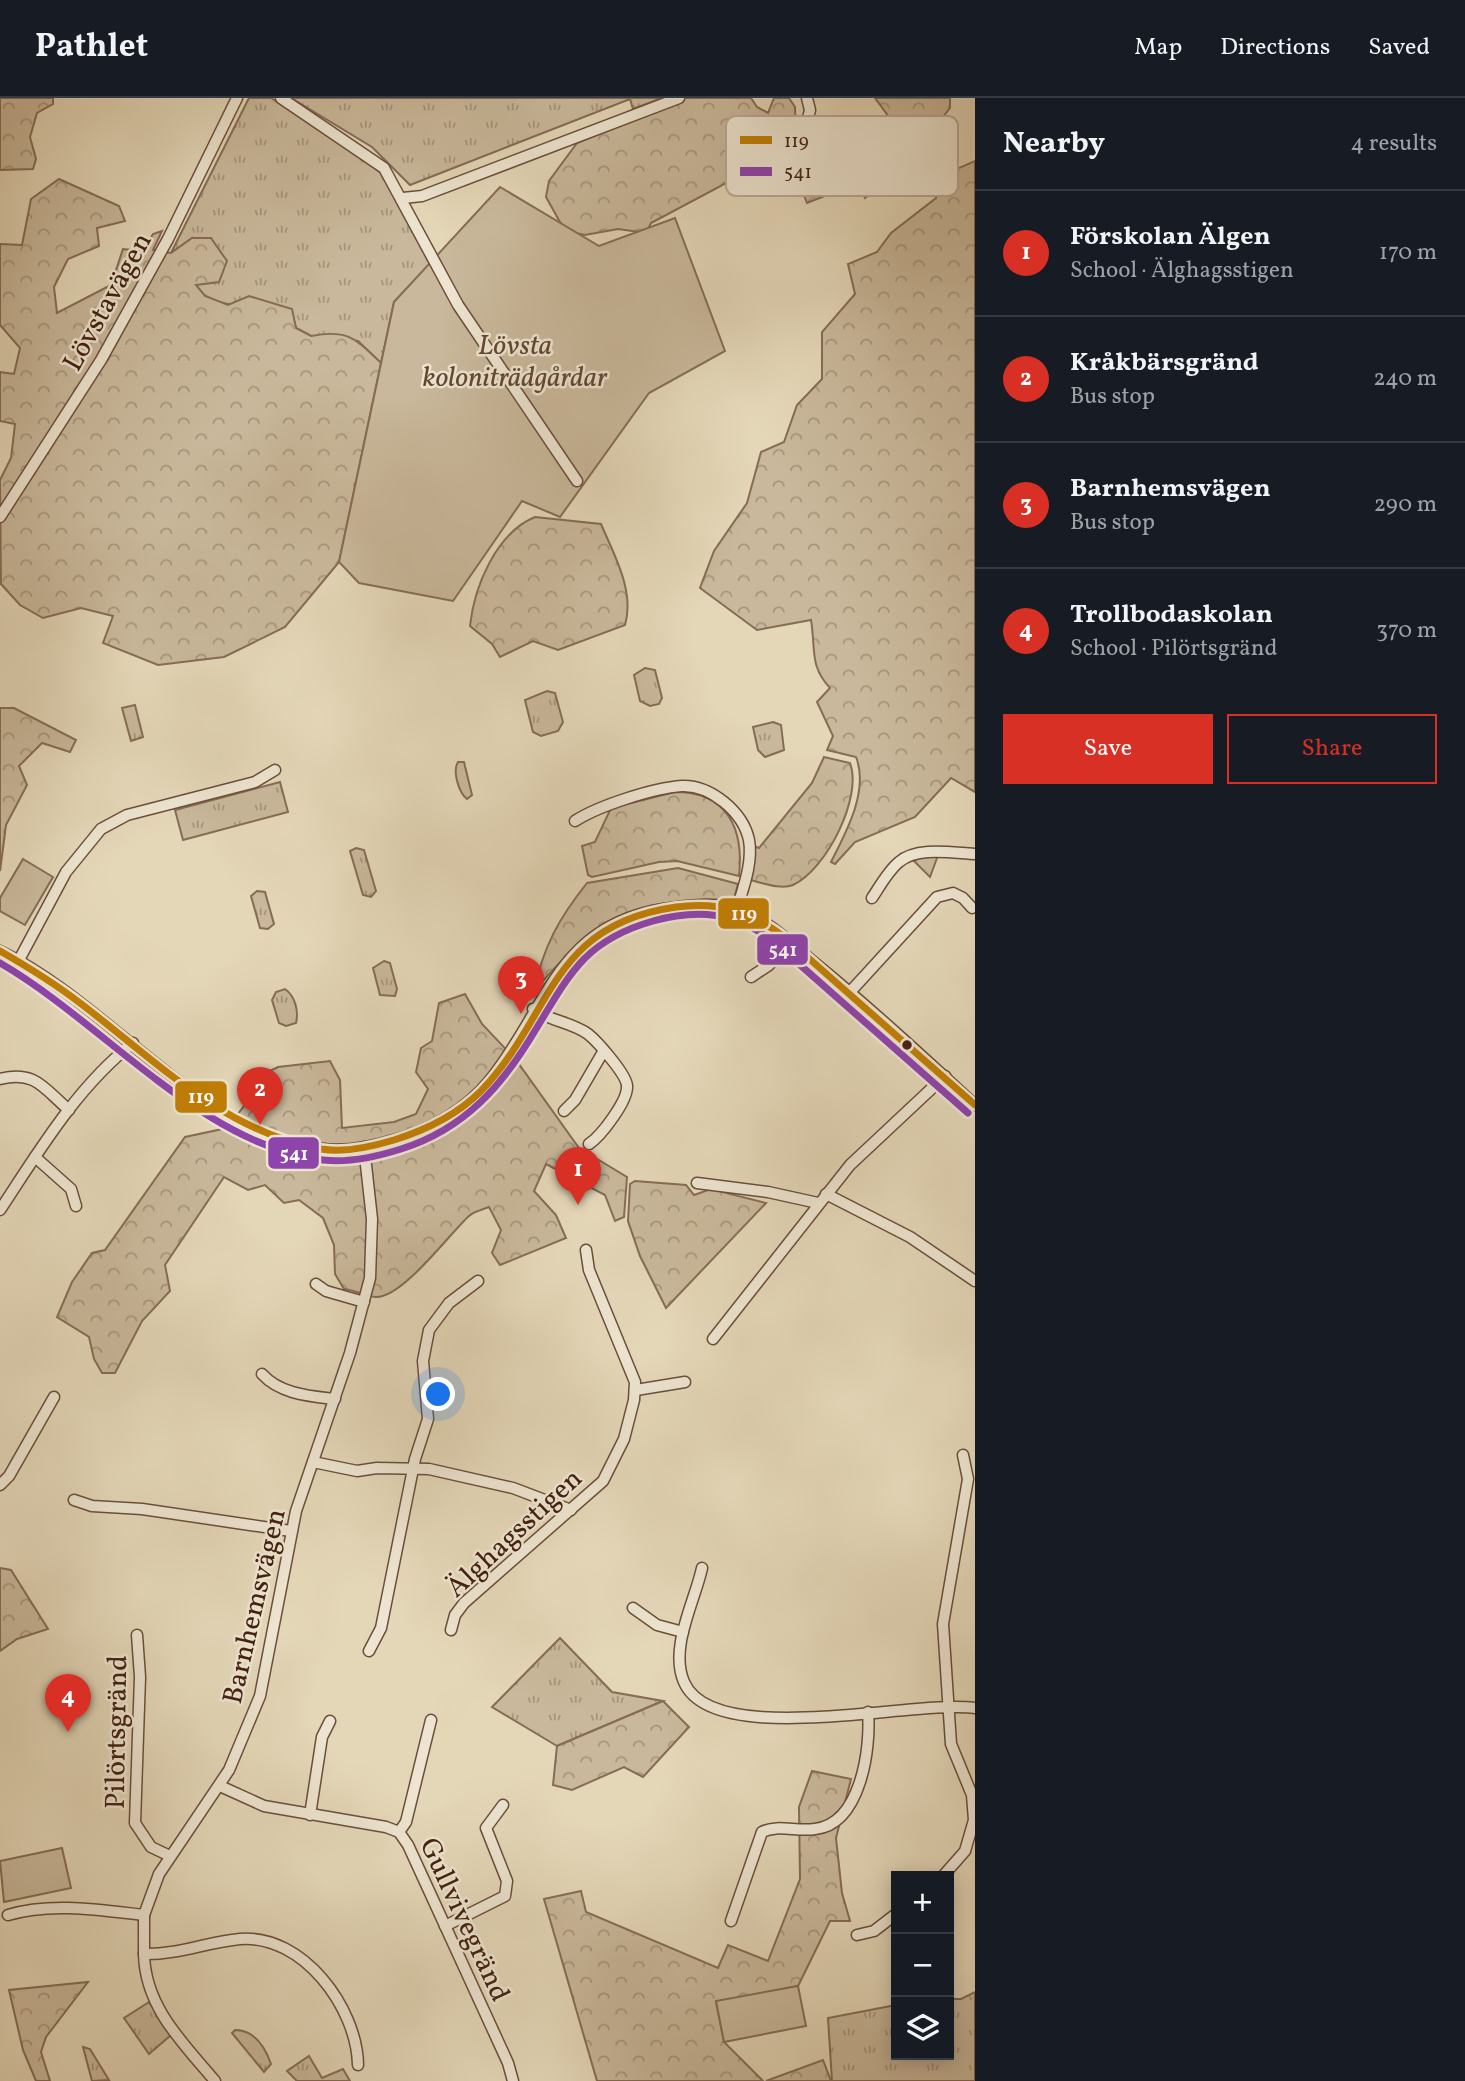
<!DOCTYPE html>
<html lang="en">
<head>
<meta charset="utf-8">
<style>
	body { margin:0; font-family:Vollkorn,serif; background:#242831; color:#f1f3f6 }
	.controls { position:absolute; right:21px; bottom:21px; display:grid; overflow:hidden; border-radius:0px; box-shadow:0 4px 18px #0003 }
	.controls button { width:63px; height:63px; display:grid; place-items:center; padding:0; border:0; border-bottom:2px solid #363941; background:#171b24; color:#f1f3f6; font:35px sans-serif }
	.you { position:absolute; left:439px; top:1297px; width:24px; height:24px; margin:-18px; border:5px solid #fff; border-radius:50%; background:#1a73e8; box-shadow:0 0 0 10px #1a73e833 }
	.badge { display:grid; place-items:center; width:46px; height:46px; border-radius:50%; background:#d93025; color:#fff; font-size:23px; font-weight:700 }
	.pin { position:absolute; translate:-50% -58px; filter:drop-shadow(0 2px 4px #0008) }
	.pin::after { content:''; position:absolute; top:37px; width:24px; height:21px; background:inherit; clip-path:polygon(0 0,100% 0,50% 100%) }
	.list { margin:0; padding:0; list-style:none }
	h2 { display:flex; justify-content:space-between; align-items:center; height:91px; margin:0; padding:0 28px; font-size:30px }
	h2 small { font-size:23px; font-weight:400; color:#9ea1a6 }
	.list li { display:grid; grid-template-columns:46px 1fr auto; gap:21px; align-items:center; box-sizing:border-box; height:126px; padding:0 28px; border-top:2px solid #363941 }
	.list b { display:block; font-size:26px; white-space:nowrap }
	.list p { margin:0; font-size:23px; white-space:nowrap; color:#9ea1a6 }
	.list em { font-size:23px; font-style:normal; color:#9ea1a6 }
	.actions { display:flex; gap:14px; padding:21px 28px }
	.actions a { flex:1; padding:16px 0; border:2px solid #d93025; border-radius:0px; text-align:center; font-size:24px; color:#d93025 }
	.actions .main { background:#d93025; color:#fff }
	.icon { flex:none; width:38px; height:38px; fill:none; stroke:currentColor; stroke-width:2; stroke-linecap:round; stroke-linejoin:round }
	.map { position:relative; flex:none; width:975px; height:1983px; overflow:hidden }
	header { display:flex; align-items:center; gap:42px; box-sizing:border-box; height:98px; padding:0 35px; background:#171b24; border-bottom:2px solid #363941 }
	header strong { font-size:33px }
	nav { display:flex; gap:38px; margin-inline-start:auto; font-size:24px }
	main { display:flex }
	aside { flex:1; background:#171b24 }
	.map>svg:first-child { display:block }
	.grass { fill:url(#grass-tufts); stroke:#866c56; stroke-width:2 }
	.forest { fill:url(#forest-crowns); stroke:#866c56; stroke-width:2 }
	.garden { fill:#c9b89b; stroke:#866c56; stroke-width:2 }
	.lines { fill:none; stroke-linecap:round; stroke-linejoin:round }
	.street-casing { stroke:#6b4e3a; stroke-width:13 }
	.street { stroke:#ede5d1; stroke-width:10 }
	.bus-1-casing { stroke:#ede5d1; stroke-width:12 }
	.bus-2-casing { stroke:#ede5d1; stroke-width:12 }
	.bus-1 { stroke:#c17e05; stroke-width:7 }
	.bus-2 { stroke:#8e44ad; stroke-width:7 }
	.bus-dot { fill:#432010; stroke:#ede5d1; stroke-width:2.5 }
	.labels { text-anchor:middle; stroke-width:5; stroke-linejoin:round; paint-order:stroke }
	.street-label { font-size:28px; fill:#432010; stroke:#ede5d1 }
	.park-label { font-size:28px; font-style:italic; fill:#644633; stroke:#ede5d1 }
	.key { fill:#ede5d1; stroke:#baaa97; stroke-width:2 }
	.key-label { font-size:19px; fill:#432010 }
	.line-badge { stroke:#ede5d1; stroke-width:2.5 }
	.badge-label { font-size:19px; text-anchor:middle; font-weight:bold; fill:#fff }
</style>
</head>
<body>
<header>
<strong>Pathlet</strong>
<nav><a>Map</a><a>Directions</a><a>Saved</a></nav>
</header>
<main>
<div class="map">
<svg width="975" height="1983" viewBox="0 0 975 1983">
	<defs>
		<pattern id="grass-tufts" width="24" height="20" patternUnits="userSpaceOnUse" patternTransform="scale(1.75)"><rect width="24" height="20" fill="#c9b89b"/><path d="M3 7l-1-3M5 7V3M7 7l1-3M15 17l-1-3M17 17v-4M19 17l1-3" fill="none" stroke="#a5957d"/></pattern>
		<pattern id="forest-crowns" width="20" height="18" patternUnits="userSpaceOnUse" patternTransform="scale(1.75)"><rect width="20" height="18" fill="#c9b89b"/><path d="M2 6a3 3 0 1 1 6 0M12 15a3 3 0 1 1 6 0" fill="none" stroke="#a5957d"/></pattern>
	</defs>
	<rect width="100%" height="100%" fill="#e4d7b8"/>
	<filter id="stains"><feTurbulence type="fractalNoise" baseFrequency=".00286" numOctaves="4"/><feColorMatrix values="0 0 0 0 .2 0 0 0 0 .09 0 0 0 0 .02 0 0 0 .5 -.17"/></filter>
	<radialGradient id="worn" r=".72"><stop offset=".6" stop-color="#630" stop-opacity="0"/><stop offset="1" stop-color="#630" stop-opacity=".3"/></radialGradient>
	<!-- grass -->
	<g class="grass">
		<path d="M249 0H271L358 57 382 76 430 166 394 204 381 265 358 243 311 238 296 230 291 211C268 209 202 213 195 184 191 171 193 154 192 140L171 155Z"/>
		<path d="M291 0H662L633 11 630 1 410 87 372 49Z"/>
		<path d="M645 570 655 572 662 600 659 606 650 608 640 603 634 577Z"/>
		<path d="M547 593 555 595 563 624 558 633 541 638 533 634 525 602Z"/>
		<path d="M135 607 143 639 131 643 122 610Z"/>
		<path d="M773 624 781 627 784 652 765 659 758 652 753 629Z"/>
		<path d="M458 664H464L472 697 467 701C459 695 452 673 458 664Z"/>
		<path d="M280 684 288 714 183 742 175 712Z"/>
		<path d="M356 750 364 752 376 793 371 799 363 797 350 753Z"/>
		<path d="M934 758 937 760 930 779 913 762 914 759Z"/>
		<path d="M257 793 265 794 274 826 268 831 260 830 251 798Z"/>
		<path d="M384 863 390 865 397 891 395 898 380 897 373 870Z"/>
		<path d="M285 891C295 898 299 913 296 925L286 928 279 925 272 902 276 894Z"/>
		<path d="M560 1540 612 1594 663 1603 557 1648 492 1609Z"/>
		<path d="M975 1894V1983H832L828 1920 896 1907V1957H949V1901H961Z"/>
		<path d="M149 1904 171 1937 149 1956 124 1920Z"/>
		<path d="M235 1932C254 1932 265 1949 271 1966L264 1974 232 1935Z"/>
		<path d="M83 1949 90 1951 109 1982 92 1983Z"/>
		<path d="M309 1958 322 1980 343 1971 350 1983H297L287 1973Z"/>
	</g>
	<!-- forest -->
	<g class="forest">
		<path d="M0 0H53V6L37 15 30 39 36 61 33 71 0 72Z"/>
		<path d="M684 0H751L757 9 768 15 774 0H789L795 9 796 39 779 47 773 60 651 125 646 135 618 131 585 137 565 133 546 99 549 83 577 45Z"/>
		<path d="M875 0H950V10L911 59 865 100 859 90 889 59 876 43 889 19Z"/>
		<path d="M814 54 841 61 835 94 807 105 802 92Z"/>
		<path d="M975 63V694L951 680 915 719 855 744 835 766 831 764C847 733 869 692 856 659L827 652 833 638 817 604 830 590C809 567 816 552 811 522L757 532 700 490 714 453 747 405 761 354 784 344 797 307 822 281V234L855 196 848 166 877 154 891 135 936 100 934 81Z"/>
		<path d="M59 81 119 108 125 123 97 130 99 148 68 161 54 189 57 215 111 187 123 151 143 153 153 136 162 133 153 152 171 155 192 140H211L227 163 219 184 196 187 205 198 228 207 249 198 292 211 296 230 311 238C348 231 355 240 381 265L339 464 285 529 224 559 158 567 103 545 113 518 81 510 43 520 20 507 1 486 0 382 11 360 15 326 0 323V274L14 276 20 250 0 227V146L22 147 31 101Z"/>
		<path d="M535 419 601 426C614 457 635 493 625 527L558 552 533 543 500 559 492 546 470 528C474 489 496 435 535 419Z"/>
		<path d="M0 610H14L76 642 70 654 42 645 19 668 27 687 6 727 0 773Z"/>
		<path d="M824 659 850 665C863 699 826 772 793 787 781 792 763 785 750 782L754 748 759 750 812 685Z"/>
		<path d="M675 694C728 694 744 731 739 778L677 763 659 764 592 779 588 777 582 748 595 744 611 710Z"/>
		<path d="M678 770 738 786 734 801 729 805C631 796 596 822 534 893 543 849 559 820 587 785Z"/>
		<path d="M465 896 482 926 516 962 579 1050 627 1079 624 1119 615 1123 605 1097 546 1066 534 1093 556 1117 566 1140 500 1167 492 1155 501 1132 489 1109C482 1112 474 1113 469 1118 450 1135 401 1202 375 1199 366 1198 355 1192 344 1191L335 1176 334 1147 323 1120 299 1102 284 1105 265 1087 248 1092 224 1079 165 1167 170 1193 142 1223 115 1275H102L94 1261 89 1239 57 1219 72 1184 92 1155 105 1152 185 1039 227 1030 247 1004 250 982 278 969 330 963 340 982 342 1030 394 1024 416 1016 428 991 416 974 421 950 432 943 439 905Z"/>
		<path d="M635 1083 686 1087 694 1097 711 1091 766 1105 666 1210 640 1158 628 1123 630 1086Z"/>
		<path d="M0 1470 11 1472 48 1531 17 1541 0 1553Z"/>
		<path d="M663 1603 689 1629 643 1679 624 1669 572 1692 553 1687 557 1648Z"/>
		<path d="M812 1673 851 1681 836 1740 842 1795 850 1823H830L798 1888 716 1904 724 1944 763 1983H597L544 1801 581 1793 586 1814 718 1870 728 1847 768 1863 800 1781 799 1709Z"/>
		<path d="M88 1884 46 1939 41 1954 50 1983H36L23 1952 9 1892Z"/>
		<path d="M823 1962 831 1983H766Z"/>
	</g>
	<!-- garden -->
	<g class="garden">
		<path d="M500 89 599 148 675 120 725 253 649 295 560 419 522 403 453 503 359 485 339 464 394 204Z"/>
		<path d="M23 761 53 779 25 827 0 813V800Z"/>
		<path d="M62 1750 71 1790 4 1804 0 1763Z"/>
		<path d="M798 1888 806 1928 724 1944 716 1903Z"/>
	</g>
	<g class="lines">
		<defs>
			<g id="street">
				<path d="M281 0 384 70 458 207 577 383"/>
				<path d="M805 32 810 12 807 0"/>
				<path d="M403 100 422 98 679 0"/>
				<path d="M0 419 101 262 168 141 237 0"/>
				<path d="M575 723C598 708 653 690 682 688 711 687 743 714 749 742 753 765 743 790 737 811"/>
				<path d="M872 800C880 788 888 773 899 764 917 748 953 755 975 756"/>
				<path d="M0 853C110 906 199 1036 322 1051 346 1054 371 1049 394 1042 430 1032 466 1012 490 982 547 912 557 827 664 811 688 807 713 804 737 811 767 821 792 846 816 866 871 911 923 959 975 1007"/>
				<path d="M19 862 66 774 101 731 127 717 255 684 275 672"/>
				<path d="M751 879 769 867 789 844"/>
				<path d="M850 894 937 799 953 795 963 800 972 810"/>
				<path d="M533 911C549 923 572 924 588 936 597 943 627 977 627 988 628 1003 601 1038 589 1046"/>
				<path d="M0 981C36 972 44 991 69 1012"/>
				<path d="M564 1013 575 1002 603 954"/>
				<path d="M35 1059 71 1091 76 1108"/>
				<path d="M697 1085 768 1094 818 1105"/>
				<path d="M826 1096 910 1139 975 1183"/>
				<path d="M0 1112C39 1053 77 989 133 945"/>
				<path d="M316 1186 326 1193 364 1204"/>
				<path d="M713 1241 850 1067 945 978"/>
				<path d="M262 1276C280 1296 309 1298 335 1301"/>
				<path d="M636 1292 685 1284"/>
				<path d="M313 1364 357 1373 377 1370 429 1371 513 1390 571 1412"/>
				<path d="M0 1387 9 1378 54 1299"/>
				<path d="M74 1402 92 1408 142 1411 291 1433"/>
				<path d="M702 1470C695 1503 669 1550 684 1584 713 1652 915 1601 975 1610"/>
				<path d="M633 1510 657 1527 683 1534"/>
				<path d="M451 1532 455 1517 464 1505 603 1383 624 1341 634 1302 635 1284 589 1172 586 1152"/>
				<path d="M137 1537 140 1579 135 1725 151 1749 170 1758"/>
				<path d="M369 1553 381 1530 415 1361 428 1321 423 1263 429 1232 449 1205 478 1183"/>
				<path d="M220 1688 264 1708 386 1729 399 1734 408 1747 508 1965 513 1983"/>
				<path d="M310 1717 322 1639 330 1623"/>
				<path d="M399 1734 406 1724 431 1622"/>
				<path d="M943 1778 965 1753 974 1722 972 1697 951 1646 943 1526 968 1381 963 1357"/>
				<path d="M8 1817C51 1804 100 1812 144 1817L159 1776 229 1672 260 1598 296 1413 350 1255 370 1180 372 1121 364 1049"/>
				<path d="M144 1817V1856C177 1857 207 1844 240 1841 303 1836 357 1910 358 1967"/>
				<path d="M731 1823 762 1734C777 1726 797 1734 815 1731 861 1726 871 1650 868 1614"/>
				<path d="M445 1828 505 1798 507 1783 486 1730 503 1707"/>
				<path d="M857 1837 874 1833 896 1816"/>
				<path d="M144 1856C145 1909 183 1945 215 1983"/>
			</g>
		</defs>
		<!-- street casing -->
		<use href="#street" class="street-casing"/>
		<!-- street -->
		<use href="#street" class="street"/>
		<defs>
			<path id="bus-1" d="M0 853C28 869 54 885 80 905 155 962 224 1034 321 1051 345 1055 371 1049 394 1042 426 1032 457 1017 481 993 554 917 549 827 676 809 721 803 753 814 788 842L975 1007"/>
			<path id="bus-2" d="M0 865C104 925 201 1047 323 1062 349 1065 376 1059 401 1051 465 1031 503 987 536 931 551 907 564 882 584 861 618 827 685 807 732 821 751 826 767 839 782 851L968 1015"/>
		</defs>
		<!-- bus-1 casing -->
		<use href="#bus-1" class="bus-1-casing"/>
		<!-- bus-2 casing -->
		<use href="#bus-2" class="bus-2-casing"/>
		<!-- bus-1 -->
		<use href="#bus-1" class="bus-1"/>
		<!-- bus-2 -->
		<use href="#bus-2" class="bus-2"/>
	</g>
	<!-- markers -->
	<circle class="bus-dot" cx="907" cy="947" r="6"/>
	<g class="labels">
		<!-- street labels -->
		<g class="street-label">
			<text transform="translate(106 203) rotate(-61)" y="10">Lövstavägen</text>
			<text transform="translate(513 1434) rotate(-43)" y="10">Älghagsstigen</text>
			<text transform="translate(253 1508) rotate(-77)" y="10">Barnhemsvägen</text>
			<text transform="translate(115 1634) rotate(-89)" y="10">Pilörtsgränd</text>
			<text transform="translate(466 1821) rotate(65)" y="10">Gullvivegränd</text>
		</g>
		<!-- park labels -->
		<g class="park-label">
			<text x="515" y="256">Lövsta<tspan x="515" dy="32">koloniträdgårdar</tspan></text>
		</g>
	</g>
	<!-- legend -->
	<rect x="726" y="18" width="232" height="80" rx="10" class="key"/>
	<rect x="740" y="38" width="32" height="8" fill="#c17e05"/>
	<rect x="740" y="69" width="32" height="9" fill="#8e44ad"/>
	<g class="key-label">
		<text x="784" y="49">119</text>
		<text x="784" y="80">541</text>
	</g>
	<g class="line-badge">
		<rect x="717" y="799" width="53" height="33" rx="7" fill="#c17e05"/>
		<rect x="756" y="835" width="53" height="33" rx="7" fill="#8e44ad"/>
		<rect x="174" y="982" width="54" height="34" rx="7" fill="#c17e05"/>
		<rect x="267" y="1038" width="53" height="34" rx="7" fill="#8e44ad"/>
	</g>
	<g class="badge-label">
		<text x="744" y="822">119</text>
		<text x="783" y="858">541</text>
		<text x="201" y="1005">119</text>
		<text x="294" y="1062">541</text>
	</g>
	<rect width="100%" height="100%" filter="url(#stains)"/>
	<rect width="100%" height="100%" fill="url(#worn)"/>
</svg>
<div class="controls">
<button>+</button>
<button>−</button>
<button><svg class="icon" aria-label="layers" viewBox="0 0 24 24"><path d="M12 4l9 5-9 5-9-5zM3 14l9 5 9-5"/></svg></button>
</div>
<div class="you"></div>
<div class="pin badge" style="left:578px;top:1107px">1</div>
<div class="pin badge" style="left:260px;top:1027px">2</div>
<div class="pin badge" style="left:521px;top:916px">3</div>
<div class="pin badge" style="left:68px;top:1634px">4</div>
</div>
<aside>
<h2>Nearby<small>4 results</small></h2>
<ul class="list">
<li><span class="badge">1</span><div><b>Förskolan Älgen</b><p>School · Älghagsstigen</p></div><em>170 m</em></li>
<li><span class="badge">2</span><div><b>Kråkbärsgränd</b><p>Bus stop</p></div><em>240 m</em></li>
<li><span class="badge">3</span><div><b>Barnhemsvägen</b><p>Bus stop</p></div><em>290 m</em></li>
<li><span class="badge">4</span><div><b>Trollbodaskolan</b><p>School · Pilörtsgränd</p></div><em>370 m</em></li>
</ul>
<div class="actions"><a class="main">Save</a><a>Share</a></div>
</aside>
</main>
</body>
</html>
